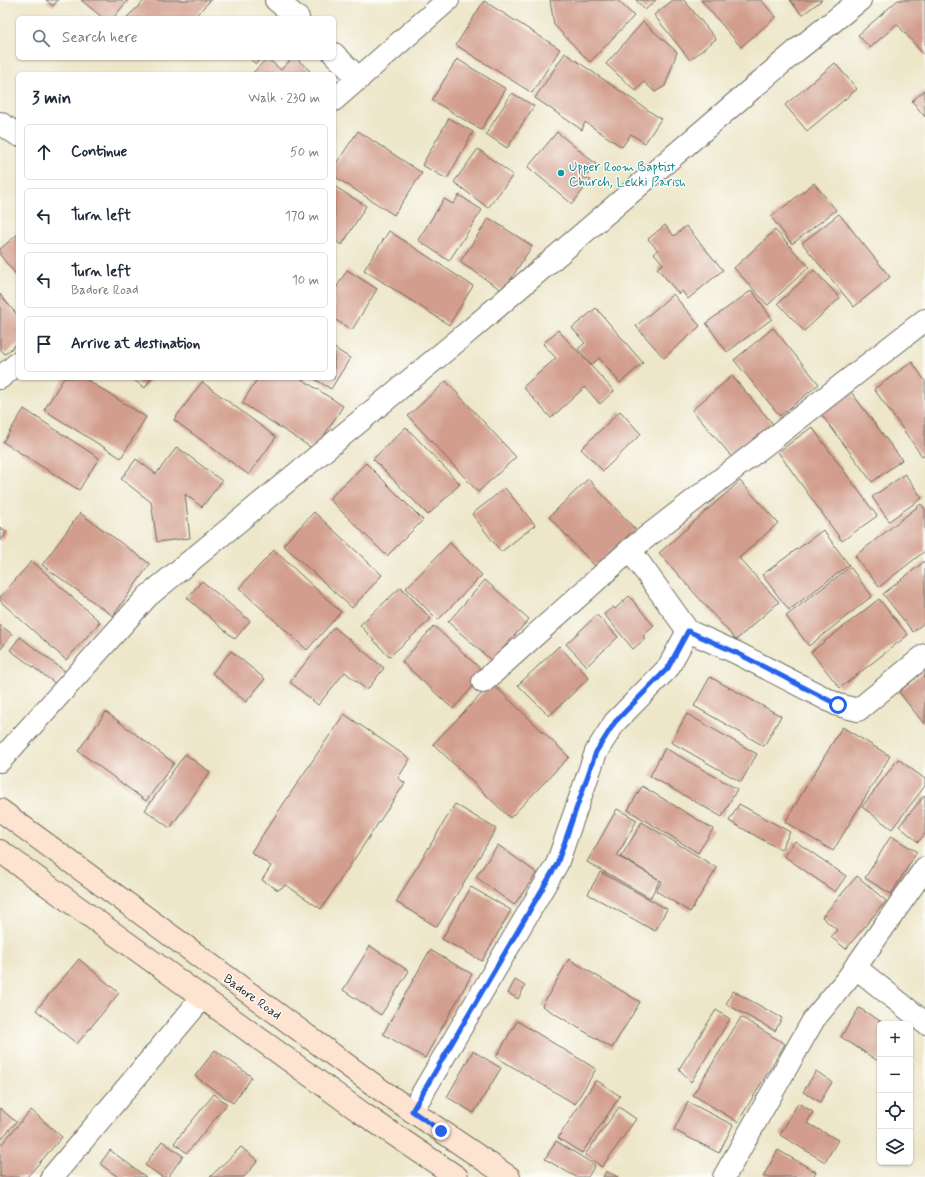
<!DOCTYPE html>
<html lang="en">
<head>
<meta charset="utf-8">
<style>
	body { margin:0; font-family:Mynerve,sans-serif; background:#f2f2f3; color:#1f2937 }
	.controls { position:absolute; right:12px; bottom:12px; display:grid; overflow:hidden; border-radius:6px; box-shadow:0 1px 3px #0004 }
	.controls button { width:36px; height:36px; display:grid; place-items:center; padding:0; border:0; border-bottom:1px solid #e0e1e3; background:#fff; color:#1f2937; font:20px sans-serif }
	.stop { position:absolute; width:12px; height:12px; margin:-9px; border:3px solid #2563eb; border-radius:50%; background:#fff }
	.stop.end { background:#2563eb; border-color:#fff; box-shadow:0 1px 4px #0008 }
	.list { margin:0; padding:0; list-style:none }
	h2 { display:flex; justify-content:space-between; align-items:center; height:52px; margin:0; padding:0 16px; font-size:17px }
	h2 small { font-size:13px; font-weight:400; color:#747a83 }
	.list li { display:grid; grid-template-columns:26px 1fr auto; gap:12px; align-items:center; box-sizing:border-box; height:56px; margin:0 8px 8px; padding:0 8px; border:1px solid #e0e1e3; border-radius:6px }
	.list b { display:block; font-size:15px; white-space:nowrap }
	.list p { margin:0; font-size:13px; white-space:nowrap; color:#747a83 }
	.list em { font-size:13px; font-style:normal; color:#747a83 }
	.icon { flex:none; width:22px; height:22px; fill:none; stroke:currentColor; stroke-width:2; stroke-linecap:round; stroke-linejoin:round }
	.map { position:relative; flex:none; width:925px; height:1177px; overflow:hidden }
	.search { position:absolute; background:#fff; box-shadow:0 1px 3px #0004; left:16px; top:16px; width:320px; height:44px; display:flex; align-items:center; gap:10px; box-sizing:border-box; padding:0 14px; border-radius:6px; color:#747a83; font-size:15px }
	.panel { position:absolute; background:#fff; box-shadow:0 1px 3px #0004; left:16px; top:72px; width:320px; height:308px; border-radius:6px }
	.map>svg:first-child { display:block }
	.building { fill:#d29d8c }
	.lines { fill:none; stroke-linecap:round; stroke-linejoin:round }
	.street-casing { stroke:#6f6c62; stroke-width:24 }
	.secondary-casing { stroke:#6f6c62; stroke-width:24 }
	.street { stroke:#fff; stroke-width:22 }
	.secondary { stroke:#fde4d0; stroke-width:22 }
	.route { stroke:#2563eb; stroke-width:5 }
	.culture-dot { fill:#0f9aa8; stroke:#fdfcf7; stroke-width:1.5 }
	.labels { text-anchor:middle; stroke-width:3; stroke-linejoin:round; paint-order:stroke }
	.culture-label { font-size:13px; fill:#0d838f; stroke:#fdfcf7; text-anchor:start }
	.street-label { font-size:13px; fill:#2b2b2b; stroke:#fdfcf7 }
</style>
</head>
<body>
<div class="map">
<svg width="925" height="1177" viewBox="0 0 925 1177">
	<rect width="100%" height="100%" fill="#fdfcf7"/>
	<filter id="ink" filterUnits="userSpaceOnUse"><feTurbulence type="fractalNoise" baseFrequency=".025" numOctaves="2"/><feDisplacementMap in="SourceGraphic" scale="8" xChannelSelector="R" yChannelSelector="G"/><feConvolveMatrix kernelMatrix="1 2 1 2 8 2 1 2 1" color-interpolation-filters="sRGB"/></filter>
	<filter id="wash" filterUnits="userSpaceOnUse"><feTurbulence type="fractalNoise" baseFrequency=".012" numOctaves="4" result="noise"/><feDisplacementMap in="SourceGraphic" scale="16" xChannelSelector="R" yChannelSelector="G"/><feGaussianBlur stdDeviation="0.9" result="paint"/><feColorMatrix in="noise" values="0 0 0 0 0 0 0 0 0 0 0 0 0 0 0 0 0 1.4 0 .05"/><feComposite in="paint" operator="in"/></filter>
	<g filter="url(#wash)">
		<rect width="100%" height="100%" fill="#ede6c9"/>
		<g id="blocks">
			<!-- building -->
			<g class="building">
				<path d="M46 0H58L53 6Z"/>
				<path d="M81 0H128L113 18H103Z"/>
				<path d="M145 0H211L193 18H126Z"/>
				<path d="M550 0H617L634 16 590 62 554 25Z"/>
				<path d="M636 0H656L645 10Z"/>
				<path d="M673 0H684L716 39 690 60 654 15Z"/>
				<path d="M701 0H761L776 17 741 47Z"/>
				<path d="M790 0H822L802 15Z"/>
				<path d="M898 0H925V56L897 24 870 48 858 35Z"/>
				<path d="M484 1 560 49 532 93 456 45Z"/>
				<path d="M643 22 677 52 665 86 655 92 644 82 636 91 606 64Z"/>
				<path d="M565 53 661 119 645 143 631 134 622 147 585 122 582 130 535 98Z"/>
				<path d="M249 58H261L256 64Z"/>
				<path d="M267 58 281 70 292 58H296L310 71 307 74H252Z"/>
				<path d="M457 59 506 89 481 130 432 100Z"/>
				<path d="M835 63 857 89 807 131 785 105Z"/>
				<path d="M925 90V117L912 101Z"/>
				<path d="M512 93 534 106 507 148 486 134Z"/>
				<path d="M449 118 473 132 447 179 422 165Z"/>
				<path d="M358 131 422 173 394 215 334 176V167Z"/>
				<path d="M557 132 596 164 584 178 591 180 572 204 528 167Z"/>
				<path d="M478 149 513 175 488 208 454 182Z"/>
				<path d="M814 183 836 210 792 244 771 217Z"/>
				<path d="M334 186 366 206 342 245 334 240Z"/>
				<path d="M459 195 482 210 449 261 418 240 444 199 453 204Z"/>
				<path d="M839 214 890 277 854 307 802 243Z"/>
				<path d="M489 218 532 246 503 291 460 262Z"/>
				<path d="M665 225 674 236 686 226 723 270 688 299 682 291 679 294 657 268 663 264 654 253 658 250 648 239Z"/>
				<path d="M775 230 809 267 768 305 734 268Z"/>
				<path d="M389 231 473 286 449 325 364 270Z"/>
				<path d="M18 234V277L0 255V249Z"/>
				<path d="M347 270 377 289 352 330 334 319V292Z"/>
				<path d="M814 270 840 298 804 331 778 303Z"/>
				<path d="M752 290 772 319 727 352 706 323Z"/>
				<path d="M0 294 18 316V343L5 354 0 349Z"/>
				<path d="M673 294 700 326 664 358 636 326Z"/>
				<path d="M596 308 643 363 620 383 599 358 591 365 578 349 585 343 572 328Z"/>
				<path d="M773 328 819 384 780 416 734 360Z"/>
				<path d="M558 330 614 391 600 404 585 387 551 418 523 387 556 358 543 344Z"/>
				<path d="M334 348 350 358 331 389 313 378H334Z"/>
				<path d="M912 362 925 381V454L922 456 874 389Z"/>
				<path d="M732 376 773 424 733 458 692 410Z"/>
				<path d="M64 378H84L146 417 121 458 44 410Z"/>
				<path d="M131 378H151L145 388Z"/>
				<path d="M258 378H300L343 406 315 450 242 403Z"/>
				<path d="M446 381 516 457 478 492 408 416Z"/>
				<path d="M202 382 276 437 249 475 174 420Z"/>
				<path d="M851 392 902 460 872 482 821 414Z"/>
				<path d="M24 409 99 458 79 490 3 442Z"/>
				<path d="M620 411 641 434 603 471 581 449Z"/>
				<path d="M406 427 460 484 428 515 373 459Z"/>
				<path d="M812 427 877 516 842 541 778 452Z"/>
				<path d="M177 447 222 481 202 507 185 494 190 538 157 542 151 502 121 479 136 459 156 474Z"/>
				<path d="M366 463 423 520 387 556 329 499Z"/>
				<path d="M905 474 922 498 889 521 872 497Z"/>
				<path d="M588 479 635 529 595 566 549 517Z"/>
				<path d="M740 481 778 523 739 558 779 602 736 640 659 553Z"/>
				<path d="M505 488 535 525 501 552 472 514Z"/>
				<path d="M921 504 925 509V551L879 587 855 556Z"/>
				<path d="M314 512 382 575 352 608 283 545Z"/>
				<path d="M80 513 150 564 113 616 42 565Z"/>
				<path d="M0 527 7 532 0 542Z"/>
				<path d="M823 530 849 565 789 610 762 575Z"/>
				<path d="M450 543 482 575 438 620 406 588Z"/>
				<path d="M274 550 341 612 307 650 239 588Z"/>
				<path d="M32 561 100 622 66 660 0 601V597Z"/>
				<path d="M925 561V622L913 632 883 594Z"/>
				<path d="M850 567 872 596 809 646 786 616Z"/>
				<path d="M485 580 529 619 492 661 448 622Z"/>
				<path d="M202 581 250 621 235 639 187 598Z"/>
				<path d="M401 587 431 619 389 657 360 625Z"/>
				<path d="M629 596 654 626 643 636 645 639 633 649 604 614 613 607 615 609Z"/>
				<path d="M879 599 908 635 840 688 811 652Z"/>
				<path d="M597 615 618 637 587 666 566 644Z"/>
				<path d="M0 625 12 634 0 650Z"/>
				<path d="M434 626 485 673 453 709 402 662Z"/>
				<path d="M334 627 384 668 367 690 345 672 318 705 290 682Z"/>
				<path d="M20 637 66 672 56 684 10 650Z"/>
				<path d="M559 646 589 678 549 716 518 685Z"/>
				<path d="M231 651 265 679 246 702 212 673Z"/>
				<path d="M925 670V723L924 724 899 692Z"/>
				<path d="M710 677 781 716 764 746 694 706Z"/>
				<path d="M492 683 569 757 510 818 433 744Z"/>
				<path d="M106 712 174 763 146 801 78 751Z"/>
				<path d="M344 714 410 759 398 778 405 783 321 909 286 885 278 890 262 880 271 866 251 852Z"/>
				<path d="M687 714 757 754 741 782 671 742Z"/>
				<path d="M842 727 890 756 833 851 785 822Z"/>
				<path d="M665 748 737 789 722 817 650 776Z"/>
				<path d="M185 754 210 772 170 828 145 810Z"/>
				<path d="M898 759 925 779V786L892 829 862 807Z"/>
				<path d="M642 786 713 829 698 853 628 810Z"/>
				<path d="M925 795V834L918 842 899 826Z"/>
				<path d="M455 804 496 829 437 927 396 902Z"/>
				<path d="M739 804 790 832 781 850 729 821Z"/>
				<path d="M617 809 637 820 617 856 658 879 621 857 642 822 717 868 690 912 656 891 662 881 660 880 650 898 587 862Z"/>
				<path d="M891 836 917 852 891 894 865 878Z"/>
				<path d="M795 841 846 876 835 892 784 856Z"/>
				<path d="M498 845 537 873 514 905 476 877Z"/>
				<path d="M600 872 667 909 655 931 588 894Z"/>
				<path d="M857 876 886 901 846 949 831 937 837 930 822 917Z"/>
				<path d="M471 887 511 910 482 961 442 939Z"/>
				<path d="M370 946 409 971 381 1015 343 990Z"/>
				<path d="M430 950 472 974 425 1058 383 1034Z"/>
				<path d="M79 959 119 993 77 1044 36 1010Z"/>
				<path d="M569 959 640 1002 612 1048 542 1006Z"/>
				<path d="M515 980 525 986 518 999 508 993Z"/>
				<path d="M733 991 782 1018 775 1031 726 1004Z"/>
				<path d="M859 1008 885 1024H880V1058L878 1061 841 1037Z"/>
				<path d="M716 1010 730 1019 691 1082 679 1069Z"/>
				<path d="M741 1017 785 1044 738 1122 693 1095Z"/>
				<path d="M517 1021 596 1069 575 1104 496 1057Z"/>
				<path d="M215 1050 252 1077 233 1103 195 1076Z"/>
				<path d="M473 1051 501 1068 474 1113 447 1097Z"/>
				<path d="M816 1071 832 1082 820 1102 803 1092Z"/>
				<path d="M596 1080 620 1096 582 1153 558 1138Z"/>
				<path d="M214 1094 227 1104 187 1153 174 1143Z"/>
				<path d="M688 1102 733 1125 719 1153 674 1130Z"/>
				<path d="M798 1103 813 1112 807 1123 838 1140 825 1162 780 1135Z"/>
				<path d="M619 1107 636 1119 602 1167 585 1155Z"/>
				<path d="M0 1108 16 1122 0 1140Z"/>
				<path d="M31 1110 62 1137 27 1177H0V1146Z"/>
				<path d="M162 1141 183 1156 168 1177H162L145 1165Z"/>
				<path d="M556 1141 595 1165 588 1177H576L545 1159Z"/>
				<path d="M241 1147 258 1161 244 1177H210Z"/>
				<path d="M110 1150 146 1177H118L100 1164Z"/>
				<path d="M778 1150 816 1172 813 1177H763Z"/>
				<path d="M606 1171 618 1177H603Z"/>
			</g>
		</g>
	</g>
	<g filter="url(#ink)">
		<use href="#blocks" fill-opacity="0" stroke="#6f6c62" stroke-width="1"/>
		<g class="lines">
			<defs>
				<g id="street">
					<path d="M276 0 298 18"/>
					<path d="M334 54 359 79"/>
					<path d="M334 100 448 0"/>
					<path d="M0 123 18 135"/>
					<path d="M0 378 18 363"/>
					<path d="M630 550 688 631 737 653 838 705 858 710 925 655"/>
					<path d="M483 682 630 550 925 320"/>
					<path d="M0 761 148 596 462 337 796 51 860 0"/>
					<path d="M855 967 925 1023"/>
					<path d="M412 1111 557 864 596 752 615 722 668 668 688 631"/>
					<path d="M52 1177 202 998"/>
					<path d="M724 1177 814 1019 848 978 925 868"/>
				</g>
				<g id="secondary">
					<path d="M0 810 381 1090 509 1177"/>
					<path d="M0 851 362 1113 457 1177"/>
				</g>
			</defs>
			<!-- street casing -->
			<use href="#street" class="street-casing"/>
			<!-- secondary casing -->
			<use href="#secondary" class="secondary-casing"/>
			<!-- street -->
			<use href="#street" class="street"/>
			<!-- secondary -->
			<use href="#secondary" class="secondary"/>
		</g>
	</g>
	<g class="lines" filter="url(#ink)">
		<!-- route -->
		<path class="route" d="M441 1131 412 1111 557 864 596 752 615 722 668 668 688 631 737 653 838 705"/>
	</g>
	<!-- markers -->
	<circle class="culture-dot" cx="561" cy="173" r="4"/>
	<g class="labels">
		<!-- culture labels -->
		<g class="culture-label">
			<text x="569" y="171">Upper Room Baptist<tspan x="569" dy="15">Church, Lekki Parish</tspan></text>
		</g>
		<!-- street labels -->
		<g class="street-label">
			<text transform="translate(253 996) rotate(36)" y="5">Badore Road</text>
		</g>
	</g>
</svg>
<div class="controls">
<button>+</button>
<button>−</button>
<button><svg class="icon" aria-label="locate" viewBox="0 0 24 24"><circle cx="12" cy="12" r="6"/><path d="M12 2v4M12 18v4M2 12h4M18 12h4"/></svg></button>
<button><svg class="icon" aria-label="layers" viewBox="0 0 24 24"><path d="M12 4l9 5-9 5-9-5zM3 14l9 5 9-5"/></svg></button>
</div>
<div class="stop" style="left:838px;top:705px"></div>
<div class="stop end" style="left:441px;top:1131px"></div>
<div class="search"><svg class="icon" aria-label="search" viewBox="0 0 24 24"><circle cx="10" cy="10" r="6"/><path d="M15 15l6 6"/></svg>Search here</div>
<section class="panel">
<h2>3 min<small>Walk · 230 m</small></h2>
<ul class="list">
<li><svg class="icon" aria-label="ahead" viewBox="0 0 24 24"><path d="M12 20V5M6 11l6-6 6 6"/></svg><div><b>Continue</b></div><em>50 m</em></li>
<li><svg class="icon" aria-label="left" viewBox="0 0 24 24"><path d="M17 20v-9H6M10 6l-5 5 5 5"/></svg><div><b>Turn left</b></div><em>170 m</em></li>
<li><svg class="icon" aria-label="left" viewBox="0 0 24 24"><path d="M17 20v-9H6M10 6l-5 5 5 5"/></svg><div><b>Turn left</b><p>Badore Road</p></div><em>10 m</em></li>
<li><svg class="icon" aria-label="arrive" viewBox="0 0 24 24"><path d="M6 21V4h12l-3 4 3 4H6"/></svg><div><b>Arrive at destination</b></div></li>
</ul>
</section>
</div>
</body>
</html>
